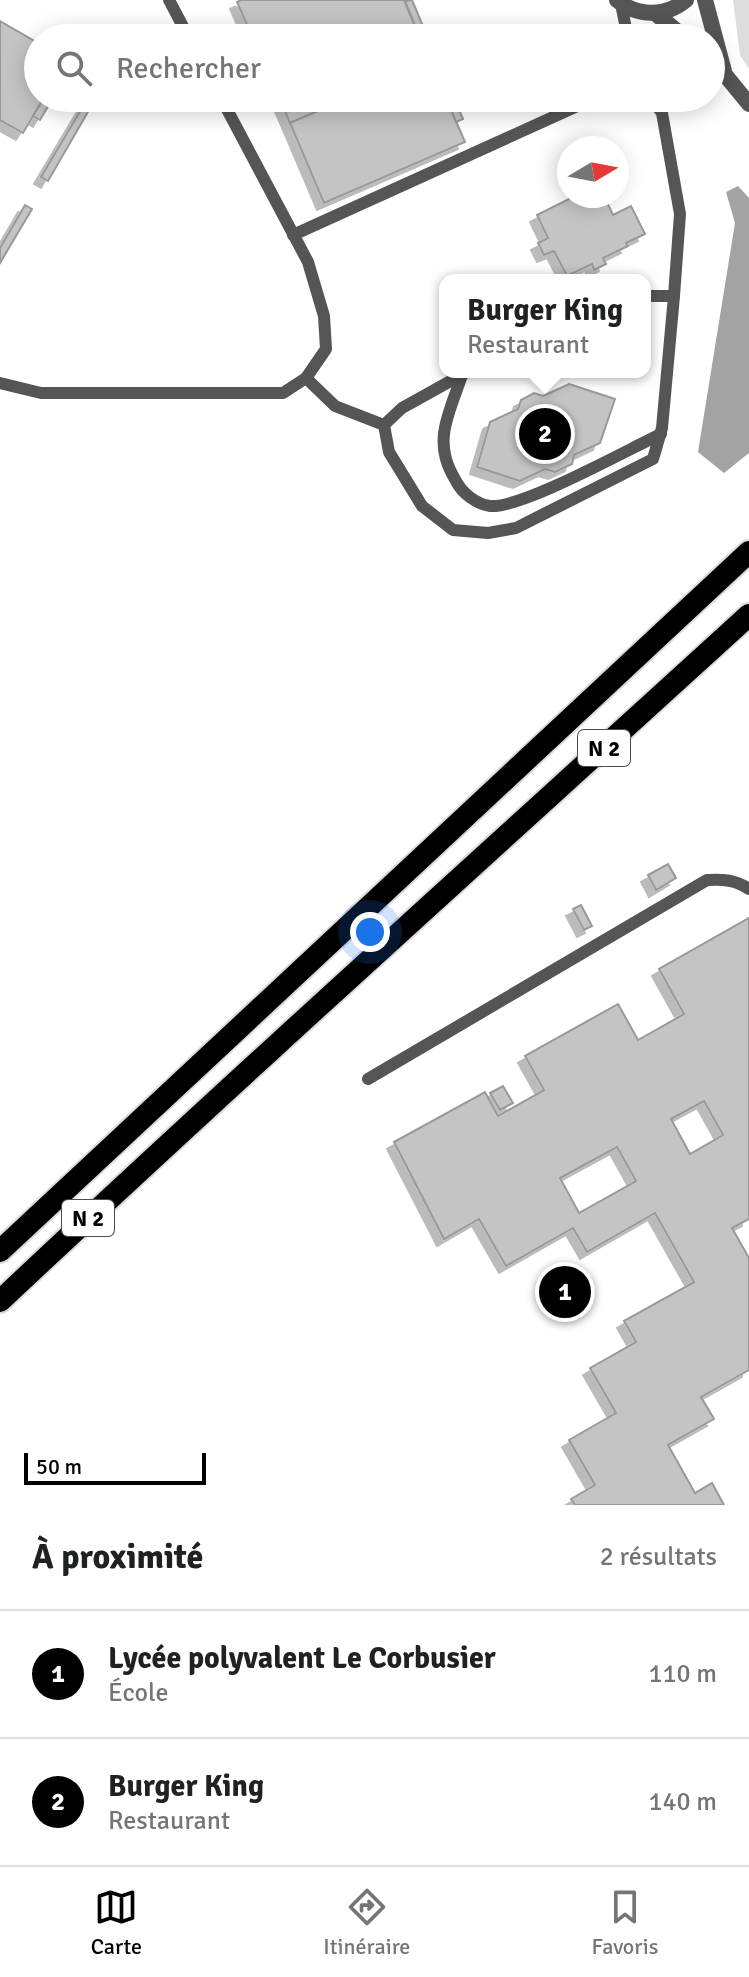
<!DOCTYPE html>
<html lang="fr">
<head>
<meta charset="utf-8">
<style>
	body { margin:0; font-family:Signika,sans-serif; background:#f2f2f2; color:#202124 }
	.compass { position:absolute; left:557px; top:136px; width:72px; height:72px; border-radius:50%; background:#fff; box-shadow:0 4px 20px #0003; rotate:80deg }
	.scale { position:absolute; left:24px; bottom:20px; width:182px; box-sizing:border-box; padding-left:8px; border:4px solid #000; border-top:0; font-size:22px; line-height:28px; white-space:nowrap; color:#000; -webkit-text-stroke:6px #fff; paint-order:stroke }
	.you { position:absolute; left:370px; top:932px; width:28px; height:28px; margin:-20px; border:6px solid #fff; border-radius:50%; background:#1a73e8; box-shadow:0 0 0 12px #1a73e833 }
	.badge { display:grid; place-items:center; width:52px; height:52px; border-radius:50%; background:#000; color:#fff; font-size:26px; font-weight:700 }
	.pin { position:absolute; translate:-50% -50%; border:4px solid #fff; box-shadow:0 2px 8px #0006 }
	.popup { position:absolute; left:439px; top:274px; width:212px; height:104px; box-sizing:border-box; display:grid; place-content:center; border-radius:16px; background:#fff; filter:drop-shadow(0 2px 6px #0005); font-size:26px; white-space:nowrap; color:#757577 }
	.popup b { font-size:30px; color:#202124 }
	.popup::after { content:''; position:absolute; left:50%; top:100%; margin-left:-16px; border:16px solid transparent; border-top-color:#fff }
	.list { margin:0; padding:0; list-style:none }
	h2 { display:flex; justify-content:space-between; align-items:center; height:104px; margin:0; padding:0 32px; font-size:34px }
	h2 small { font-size:26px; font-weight:400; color:#757577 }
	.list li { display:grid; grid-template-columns:52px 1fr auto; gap:24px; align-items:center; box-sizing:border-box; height:128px; padding:0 32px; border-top:2px solid #e0e0e0 }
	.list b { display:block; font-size:30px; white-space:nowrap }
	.list p { margin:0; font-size:26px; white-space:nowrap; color:#757577 }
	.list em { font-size:26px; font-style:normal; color:#757577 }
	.icon { flex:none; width:44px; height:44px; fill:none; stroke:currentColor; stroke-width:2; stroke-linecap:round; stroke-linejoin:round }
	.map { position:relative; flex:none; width:749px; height:1505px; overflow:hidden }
	.search { position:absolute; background:#fff; box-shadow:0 4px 20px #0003; left:24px; right:24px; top:24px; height:88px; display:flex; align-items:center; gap:20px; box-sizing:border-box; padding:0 28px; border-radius:44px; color:#757577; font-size:30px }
	.sheet { height:360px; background:#fff }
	nav { display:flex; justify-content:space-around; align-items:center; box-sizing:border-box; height:112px; border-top:2px solid #e0e0e0; background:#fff; font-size:22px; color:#757577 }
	nav a { display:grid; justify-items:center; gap:4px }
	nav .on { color:#000 }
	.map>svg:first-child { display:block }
	.green { fill:#dcdcdc }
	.water { fill:#a3a3a3 }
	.building { fill:#c4c4c4; stroke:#999; stroke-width:2; fill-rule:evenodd; filter:url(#shadow) }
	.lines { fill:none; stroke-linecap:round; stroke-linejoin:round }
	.trunk-casing { stroke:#dbdbdb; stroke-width:26 }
	.service { stroke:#555; stroke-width:12 }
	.tertiary { stroke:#555; stroke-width:16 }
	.trunk { stroke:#000; stroke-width:22 }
	.labels { text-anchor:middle; stroke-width:7; stroke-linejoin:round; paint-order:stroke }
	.shield { fill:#fff; stroke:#4c4c4c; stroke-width:2 }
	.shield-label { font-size:22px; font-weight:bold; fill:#000 }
</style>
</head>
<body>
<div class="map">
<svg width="749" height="1505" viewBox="0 0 749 1505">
	<defs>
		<filter id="shadow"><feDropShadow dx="-7" dy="7" stdDeviation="0" flood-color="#0004"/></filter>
	</defs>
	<rect width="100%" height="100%" fill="#fff"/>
	<!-- green -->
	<path class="green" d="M733 0H749V69L740 55Z"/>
	<!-- water -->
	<path class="water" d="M738 186 749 198V453L724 473 698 452 735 223 726 192Z"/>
	<!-- building -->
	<g class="building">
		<path d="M241 0H404L420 38H253L237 2Z"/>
		<path d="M412 0 428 38H420L405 1Z"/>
		<path d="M0 21 38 43V98H44L23 133 0 120Z"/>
		<path d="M44 98H53L40 120 33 116Z"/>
		<path d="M88 98H96L48 181 41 177Z"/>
		<path d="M279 98H348L290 123Z"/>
		<path d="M348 98H446L465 142 324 203 290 123Z"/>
		<path d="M446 98H454L463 119 456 122Z"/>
		<path d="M575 196H604L613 215 631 206 645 234 626 243 628 246 603 258 606 264 594 270 592 264 567 276 554 251 544 255 538 243 548 238 537 215Z"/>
		<path d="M25 205 32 209 0 263V248Z"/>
		<path d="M569 384 615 399 600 443 574 455 572 464 555 472 545 469 520 481 477 467 490 422 518 409 521 400 534 393 543 396Z"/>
		<path d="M668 864 676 878 656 890 648 875Z"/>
		<path d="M581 905 592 926 584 930 573 909Z"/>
		<path d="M749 918V1219L732 1228 749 1258V1370L701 1397 714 1419 668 1445 695 1493 712 1483 724 1505H575L571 1499 595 1485 569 1440 616 1413 590 1368 636 1342 624 1321 694 1282 655 1213 587 1252 573 1228 506 1266 479 1219 444 1239 394 1142 485 1092 498 1116 544 1090 525 1056 618 1004 638 1040 684 1014 659 969ZM704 1101 723 1135 690 1154 671 1119ZM617 1147 636 1181 579 1213 560 1178Z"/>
		<path d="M503 1086 513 1103 500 1110 490 1093Z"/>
	</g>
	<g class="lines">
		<defs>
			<g id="trunk">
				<path d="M0 1251 749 552"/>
				<path d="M0 1301C247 1069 499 843 749 615"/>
			</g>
		</defs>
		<!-- trunk casing -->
		<use href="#trunk" class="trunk-casing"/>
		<!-- service -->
		<g class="service">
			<path d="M169 0 189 38"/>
			<path d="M621 4 628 38"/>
			<path d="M293 235 595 98"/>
			<path d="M645 296H674L680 214 662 113 651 98"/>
			<path d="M462 375C456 394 446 415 444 434 442 452 447 466 456 481 462 493 476 504 490 506 521 509 627 450 661 434"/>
			<path d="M306 378 335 406 384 425"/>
			<path d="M0 383 41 393H283L306 378 326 349 324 316 308 262 221 98"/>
			<path d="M384 425 389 452 422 506 453 530 488 533 516 528 653 459 662 428 674 296"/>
			<path d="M384 425 402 408 465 373"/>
			<path d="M368 1079 707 880C723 879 736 880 749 889"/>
		</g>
		<!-- tertiary -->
		<g class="tertiary">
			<path d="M617 0C637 17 666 17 686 0"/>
			<path d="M705 0 724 71"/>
			<path d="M655 13 685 38"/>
			<path d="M717 65 749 104"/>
		</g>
		<!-- trunk -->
		<use href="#trunk" class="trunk"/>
	</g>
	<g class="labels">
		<!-- shield labels -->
		<g class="shield">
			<rect x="578" y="730" width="52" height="36" rx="6"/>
			<rect x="62" y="1200" width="52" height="36" rx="6"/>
		</g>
		<g class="shield-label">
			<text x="604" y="756">N 2</text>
			<text x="88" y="1226">N 2</text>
		</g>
	</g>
</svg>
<svg class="compass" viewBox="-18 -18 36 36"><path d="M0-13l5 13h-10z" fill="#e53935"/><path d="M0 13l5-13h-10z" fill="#757577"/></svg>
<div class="scale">50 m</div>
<div class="you"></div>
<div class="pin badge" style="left:565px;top:1292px">1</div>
<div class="pin badge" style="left:545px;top:434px">2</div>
<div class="popup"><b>Burger King</b>Restaurant</div>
<div class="search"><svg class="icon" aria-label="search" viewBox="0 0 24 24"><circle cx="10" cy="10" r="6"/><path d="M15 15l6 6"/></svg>Rechercher</div>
</div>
<section class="sheet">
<h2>À proximité<small>2 résultats</small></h2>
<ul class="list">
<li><span class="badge">1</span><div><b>Lycée polyvalent Le Corbusier</b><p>École</p></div><em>110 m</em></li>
<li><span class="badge">2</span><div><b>Burger King</b><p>Restaurant</p></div><em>140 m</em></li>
</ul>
</section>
<nav>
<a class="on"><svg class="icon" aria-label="map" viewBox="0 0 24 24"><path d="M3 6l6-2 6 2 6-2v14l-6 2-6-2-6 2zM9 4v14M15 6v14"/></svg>Carte</a>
<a><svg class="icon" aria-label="directions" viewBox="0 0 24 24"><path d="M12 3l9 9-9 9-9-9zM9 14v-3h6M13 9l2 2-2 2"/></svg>Itinéraire</a>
<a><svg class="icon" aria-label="saved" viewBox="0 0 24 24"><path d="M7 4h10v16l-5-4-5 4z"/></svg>Favoris</a>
</nav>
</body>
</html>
